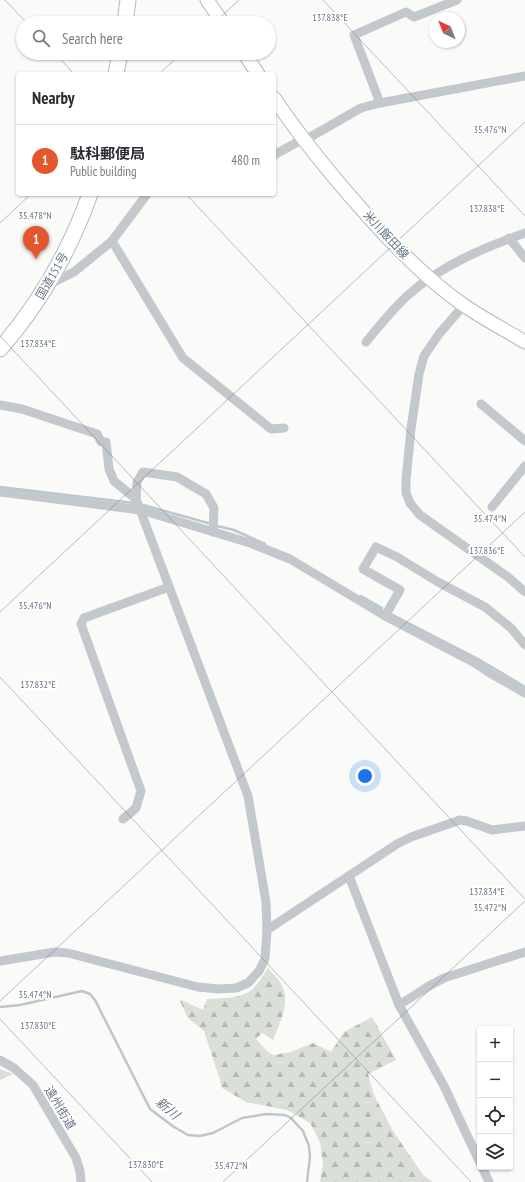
<!DOCTYPE html>
<html lang="en">
<head>
<meta charset="utf-8">
<style>
	body { margin:0; font-family:"PT Sans Narrow","Noto Sans JP",sans-serif; background:#f2f2f3; color:#2b2b33 }
	.controls { position:absolute; right:12px; bottom:12px; display:grid; overflow:hidden; border-radius:4px; box-shadow:0 1px 3px #0004 }
	.controls button { width:36px; height:36px; display:grid; place-items:center; padding:0; border:0; border-bottom:1px solid #e1e1e2; background:#fff; color:#2b2b33; font:20px sans-serif }
	.compass { position:absolute; left:429px; top:12px; width:36px; height:36px; border-radius:50%; background:#fff; box-shadow:0 1px 3px #0004; rotate:317deg }
	.you { position:absolute; left:365px; top:776px; width:14px; height:14px; margin:-10px; border:3px solid #fff; border-radius:50%; background:#1a73e8; box-shadow:0 0 0 6px #1a73e833 }
	.badge { display:grid; place-items:center; width:26px; height:26px; border-radius:50%; background:#e4572e; color:#fff; font-size:13px; font-weight:700 }
	.pin { position:absolute; translate:-50% -33px; filter:drop-shadow(0 1px 2px #0008) }
	.pin::after { content:''; position:absolute; top:21px; width:14px; height:12px; background:inherit; clip-path:polygon(0 0,100% 0,50% 100%) }
	.list { margin:0; padding:0; list-style:none }
	h2 { display:flex; justify-content:space-between; align-items:center; height:52px; margin:0; padding:0 16px; font-size:17px }
	h2 small { font-size:13px; font-weight:400; color:#7c7c81 }
	.list li { display:grid; grid-template-columns:26px 1fr auto; gap:12px; align-items:center; box-sizing:border-box; height:72px; padding:0 16px; border-top:1px solid #e1e1e2 }
	.list b { display:block; font-size:15px; white-space:nowrap }
	.list p { margin:0; font-size:13px; white-space:nowrap; color:#7c7c81 }
	.list em { font-size:13px; font-style:normal; color:#7c7c81 }
	.icon { flex:none; width:22px; height:22px; fill:none; stroke:currentColor; stroke-width:2; stroke-linecap:round; stroke-linejoin:round }
	.map { position:relative; flex:none; width:525px; height:1182px; overflow:hidden }
	.search { position:absolute; background:#fff; box-shadow:0 1px 3px #0004; left:16px; top:16px; width:260px; height:44px; display:flex; align-items:center; gap:10px; box-sizing:border-box; padding:0 14px; border-radius:22px; color:#7c7c81; font-size:15px }
	.panel { position:absolute; background:#fff; box-shadow:0 1px 3px #0004; left:16px; top:72px; width:260px; height:124px; border-radius:4px }
	.map>svg:first-child { display:block }
	.forest { fill:url(#forest-firs) }
	.lines { fill:none; stroke-linecap:round; stroke-linejoin:round }
	.stream { stroke:#bbc7cb; stroke-width:2.5 }
	.secondary-casing { stroke:#b3babf; stroke-width:15 }
	.trunk-casing { stroke:#b4b9bd; stroke-width:17 }
	.minor { stroke:#c3c8cc; stroke-width:9 }
	.secondary { stroke:#fff; stroke-width:13 }
	.trunk { stroke:#fff; stroke-width:15 }
	.ticks { fill:none; stroke:#657683; stroke-width:1; stroke-opacity:0.45 }
	.labels { text-anchor:middle; stroke-width:4; stroke-linejoin:round; paint-order:stroke }
	.street-label { font-size:12px; fill:#657683; stroke:#fff }
	.water-label { font-size:13px; font-style:italic; fill:#60757c; stroke:#fff }
	.ticks-label { font-size:10px; text-anchor:middle; fill:#657683; stroke:#fff; stroke-width:4; stroke-linejoin:round; paint-order:stroke }
</style>
</head>
<body>
<div class="map">
<svg width="525" height="1182" viewBox="0 0 525 1182">
	<defs>
		<pattern id="forest-firs" width="22" height="20" patternUnits="userSpaceOnUse"><rect width="22" height="20" fill="#dadfd7"/><path d="M5 1l3.5 6h-7zM16 11l3.5 6h-7z" fill="#b4b9b4"/></pattern>
	</defs>
	<rect width="100%" height="100%" fill="#fafaf8"/>
	<!-- forest -->
	<g class="forest">
		<path d="M268 968C272 973 277 977 280 982 292 1001 280 1022 273 1040L262 1033 256 1039 267 1051 273 1055 291 1052 313 1043 331 1052 344 1032 372 1017 396 1060 368 1074 374 1095 393 1131 423 1175 433 1182H320L323 1165 320 1142 310 1123 287 1110 246 1102 222 1088 220 1080 204 1031 188 1018 179 999 203 1010 207 999C219 998 233 999 245 994 255 990 262 977 268 968Z"/>
		<path d="M0 1069 13 1074 0 1080Z"/>
	</g>
	<g class="lines">
		<!-- stream -->
		<g class="stream">
			<path d="M0 487 134 503"/>
			<path d="M143 505 208 523"/>
			<path d="M217 526 234 530 265 544"/>
			<path d="M361 596 382 608"/>
			<path d="M391 614 478 659 525 687"/>
			<path d="M0 1007 20 1005 82 991 90 994 95 1000 150 1109 174 1127 188 1135 200 1136 213 1133 242 1118 266 1114 285 1115 291 1118 303 1131 309 1146 310 1157 307 1182"/>
		</g>
		<defs>
			<g id="secondary">
				<path d="M207 0 223 23"/>
				<path d="M244 53 258 74"/>
				<path d="M274 98C301 138 332 176 365 213 395 247 427 280 465 306 484 319 505 330 525 342"/>
			</g>
			<g id="trunk">
				<path d="M125 23 128 0"/>
				<path d="M116 74 120 53"/>
				<path d="M0 349C41 302 69 253 90 194"/>
			</g>
		</defs>
		<!-- secondary casing -->
		<use href="#secondary" class="secondary-casing"/>
		<!-- trunk casing -->
		<use href="#trunk" class="trunk-casing"/>
		<!-- minor -->
		<g class="minor">
			<path d="M380 103 354 35 406 12 414 17 457 0"/>
			<path d="M274 155 303 139 312 136 361 108 380 103 525 76"/>
			<path d="M509 238 525 258"/>
			<path d="M112 241 183 358 271 429 284 428"/>
			<path d="M50 284 74 272 112 241 147 194"/>
			<path d="M464 305 439 334 424 356 419 374 411 429 406 480V493L410 503 420 515 508 577 525 592"/>
			<path d="M366 342C379 326 392 310 407 296 440 266 483 248 525 233"/>
			<path d="M481 404 525 441"/>
			<path d="M0 405 22 409 97 434 101 442H106L109 469 114 481 136 499 248 796 266 902 267 930 265 959 259 971 248 983 236 988 218 989 198 987 68 953 55 952 0 961"/>
			<path d="M0 492 141 510 250 543 290 559 385 616 475 663 490 673 525 693"/>
			<path d="M136 499 137 482 143 472 177 477 206 494 214 508 213 532"/>
			<path d="M492 507 525 466"/>
			<path d="M385 616 400 590 363 569 376 547 397 557 438 582 485 607 511 628 525 645"/>
			<path d="M123 819 136 808 141 791 81 624 84 618 169 587"/>
			<path d="M349 876 399 1005 444 1086 480 1163"/>
			<path d="M267 930 397 844 411 837 460 820 467 821 492 830 525 826"/>
			<path d="M399 1005 429 986 444 978 525 952"/>
			<path d="M0 1060 14 1068 33 1085 76 1158 80 1171 81 1182"/>
			<path d="M482 1167 489 1182"/>
		</g>
		<!-- secondary -->
		<use href="#secondary" class="secondary"/>
		<!-- trunk -->
		<use href="#trunk" class="trunk"/>
	</g>
	<!-- ticks -->
	<path class="ticks" d="M5 0 27 23M323 0 525 216M214 23 239 0M55 53 74 74M159 74 182 53M186 194 525 557M0 223 31 194M0 336 525 899M0 612 525 122M0 677 471 1182M0 1001 525 512M0 1019 152 1182M223 1182 525 901"/>
	<g class="labels">
		<!-- street labels -->
		<g class="street-label">
			<text transform="translate(386 235) rotate(47)" y="4">米川飯田線</text>
			<text transform="translate(52 276) rotate(-60)" y="4">国道151号</text>
			<text transform="translate(60 1108) rotate(59)" y="4">遠州街道</text>
		</g>
		<!-- water labels -->
		<g class="water-label">
			<text transform="translate(168 1108) rotate(40)" y="5">新川</text>
		</g>
	</g>
	<g class="ticks-label">
		<text x="330" y="21">137.838°E</text>
		<text x="490" y="133">35.476°N</text>
		<text x="487" y="212">137.838°E</text>
		<text x="35" y="219">35.478°N</text>
		<text x="38" y="347">137.834°E</text>
		<text x="490" y="522">35.474°N</text>
		<text x="487" y="554">137.836°E</text>
		<text x="35" y="609">35.476°N</text>
		<text x="38" y="688">137.832°E</text>
		<text x="487" y="895">137.834°E</text>
		<text x="490" y="911">35.472°N</text>
		<text x="35" y="998">35.474°N</text>
		<text x="38" y="1029">137.830°E</text>
		<text x="146" y="1168">137.830°E</text>
		<text x="231" y="1169">35.472°N</text>
	</g>
</svg>
<div class="controls">
<button>+</button>
<button>−</button>
<button><svg class="icon" aria-label="locate" viewBox="0 0 24 24"><circle cx="12" cy="12" r="6"/><path d="M12 2v4M12 18v4M2 12h4M18 12h4"/></svg></button>
<button><svg class="icon" aria-label="layers" viewBox="0 0 24 24"><path d="M12 4l9 5-9 5-9-5zM3 14l9 5 9-5"/></svg></button>
</div>
<svg class="compass" viewBox="-18 -18 36 36"><path d="M0-13l5 13h-10z" fill="#e53935"/><path d="M0 13l5-13h-10z" fill="#7c7c81"/></svg>
<div class="you"></div>
<div class="pin badge" style="left:36px;top:259px">1</div>
<div class="search"><svg class="icon" aria-label="search" viewBox="0 0 24 24"><circle cx="10" cy="10" r="6"/><path d="M15 15l6 6"/></svg>Search here</div>
<section class="panel">
<h2>Nearby<small></small></h2>
<ul class="list">
<li><span class="badge">1</span><div><b>駄科郵便局</b><p>Public building</p></div><em>480 m</em></li>
</ul>
</section>
</div>
</body>
</html>
